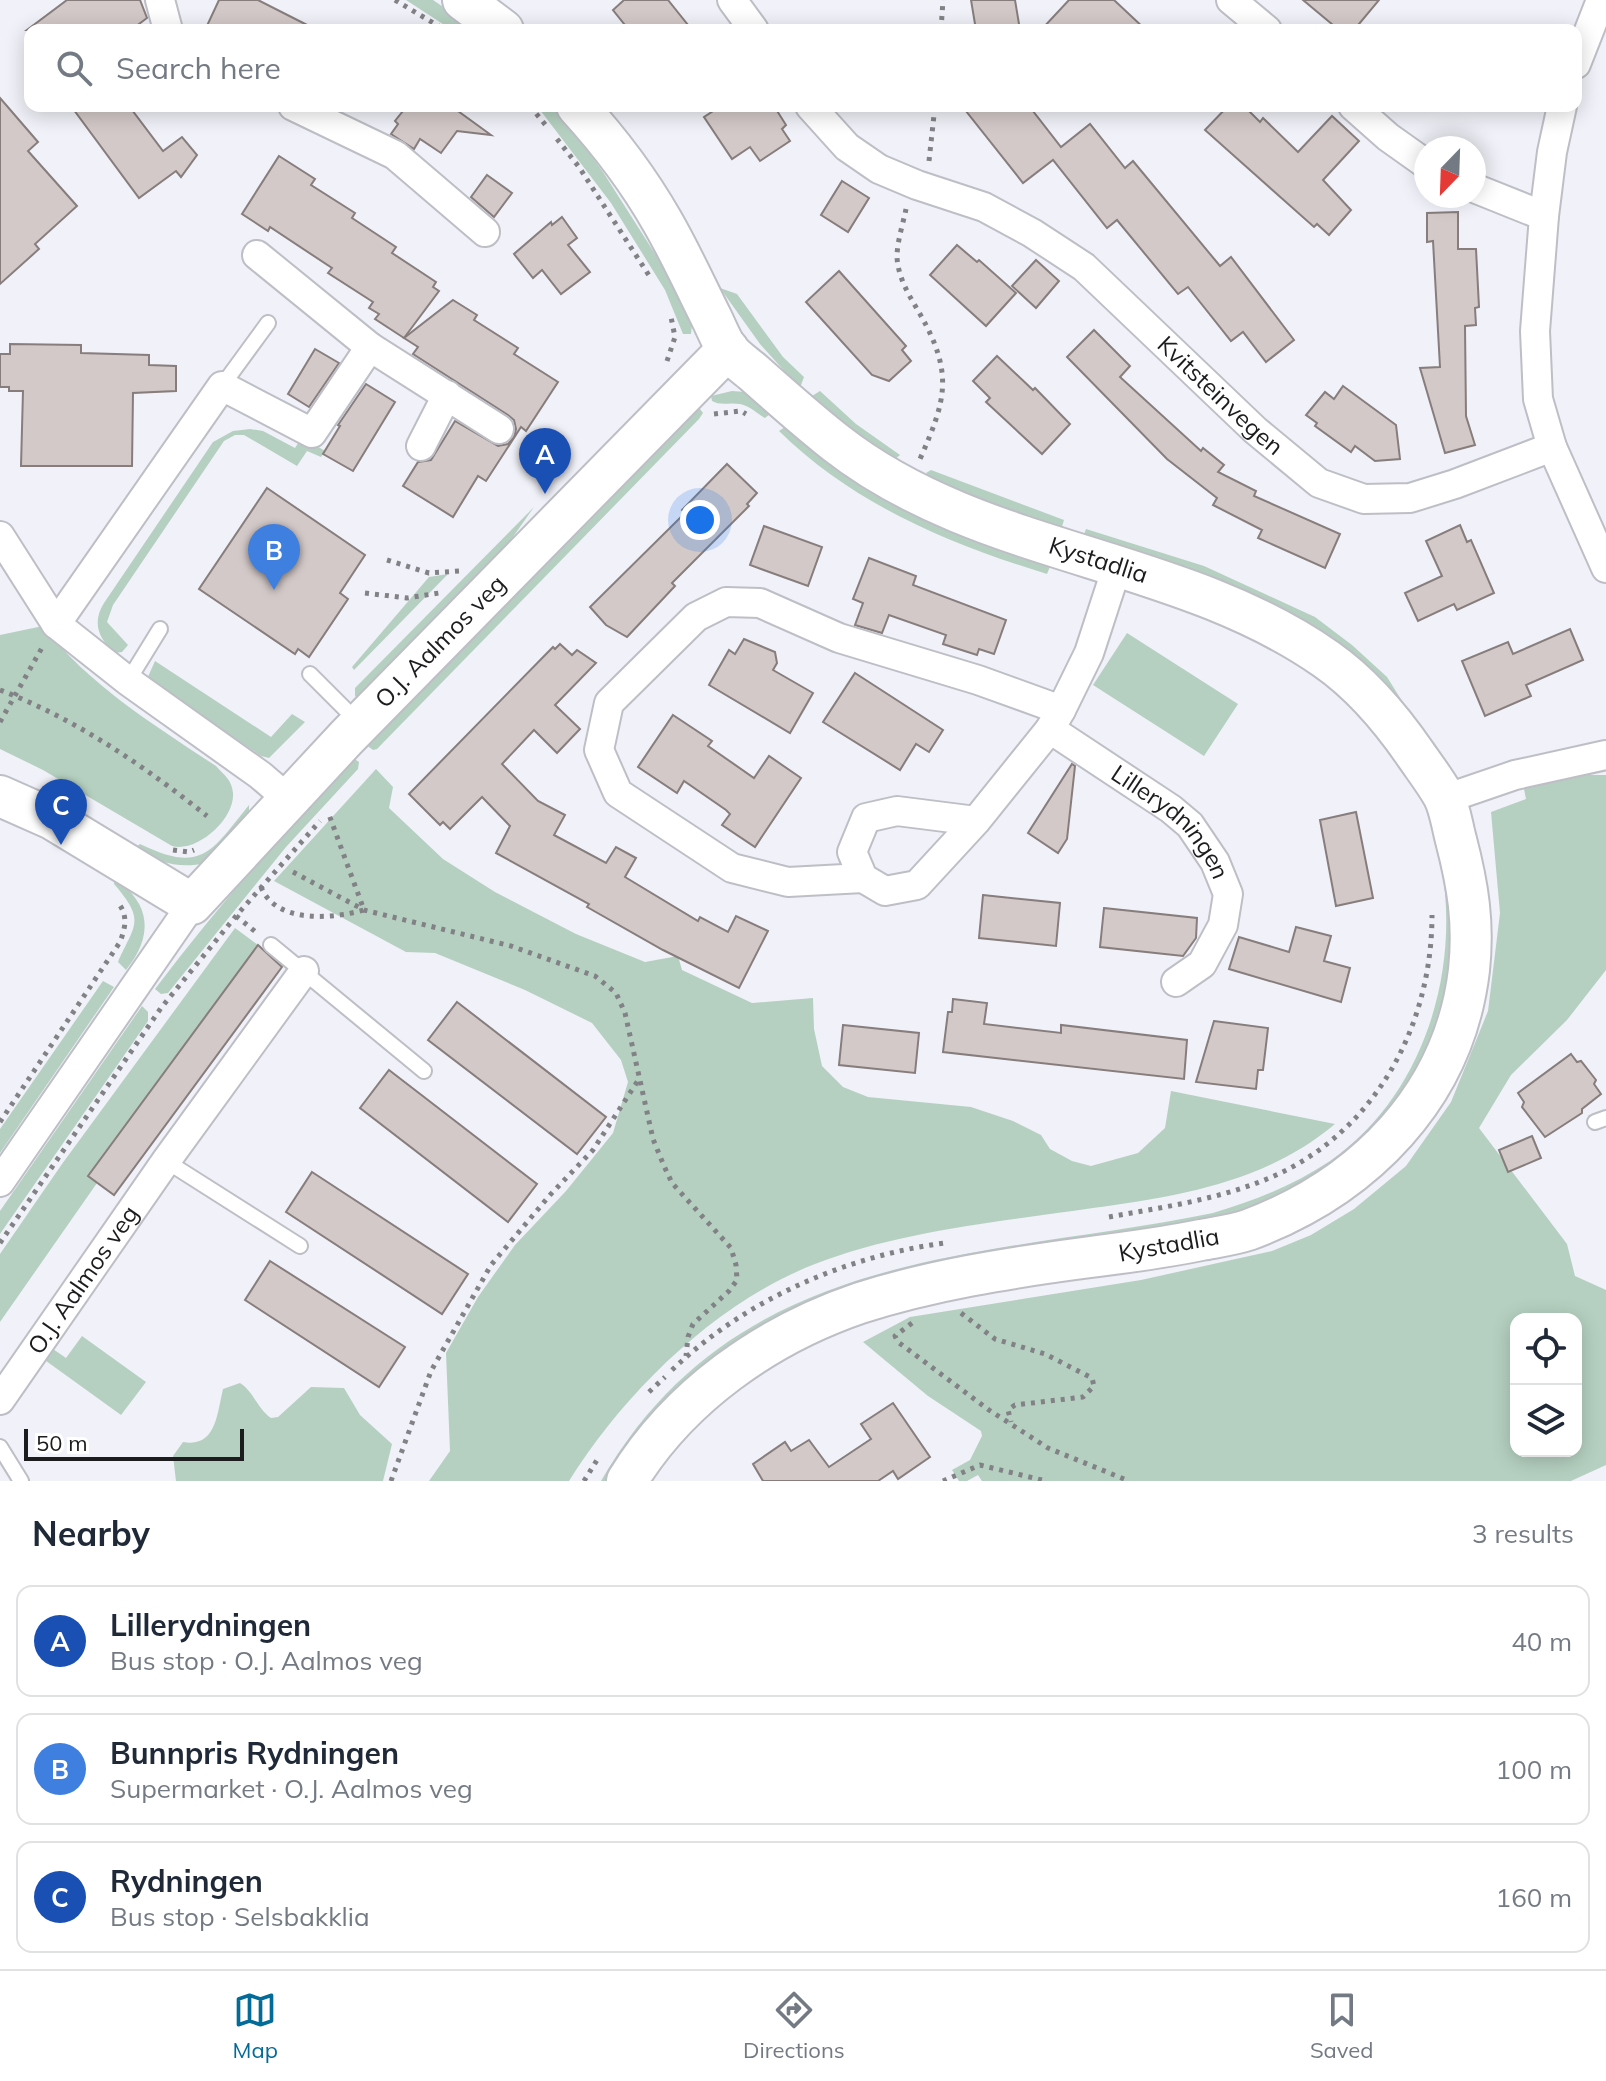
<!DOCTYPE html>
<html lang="en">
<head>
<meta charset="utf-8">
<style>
	body { margin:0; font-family:Mulish,sans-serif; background:#f6f6f7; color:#1f2937 }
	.controls { position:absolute; right:24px; bottom:24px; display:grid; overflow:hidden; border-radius:16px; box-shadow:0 4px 20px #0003 }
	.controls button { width:72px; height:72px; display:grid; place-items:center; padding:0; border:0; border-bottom:2px solid #e0e1e3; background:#fff; color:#1f2937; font:40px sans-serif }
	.compass { position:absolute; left:1414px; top:136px; width:72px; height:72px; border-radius:50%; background:#fff; box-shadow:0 4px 20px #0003; rotate:203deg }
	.scale { position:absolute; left:24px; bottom:20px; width:220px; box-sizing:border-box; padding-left:8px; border:4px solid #1c1c1f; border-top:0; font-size:22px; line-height:28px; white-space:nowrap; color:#1c1c1f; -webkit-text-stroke:6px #fff; paint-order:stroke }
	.you { position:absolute; left:700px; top:520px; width:28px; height:28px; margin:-20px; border:6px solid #fff; border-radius:50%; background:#1a73e8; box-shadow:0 0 0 12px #1a73e833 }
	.badge { display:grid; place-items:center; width:52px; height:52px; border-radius:50%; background:#036b98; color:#fff; font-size:26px; font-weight:700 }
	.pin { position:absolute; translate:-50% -66px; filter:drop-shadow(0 2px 4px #0008) }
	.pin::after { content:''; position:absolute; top:42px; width:28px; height:24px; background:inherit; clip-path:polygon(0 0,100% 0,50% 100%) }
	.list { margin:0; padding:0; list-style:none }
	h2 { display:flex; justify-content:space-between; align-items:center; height:104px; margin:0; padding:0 32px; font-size:34px }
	h2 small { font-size:26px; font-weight:400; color:#747a83 }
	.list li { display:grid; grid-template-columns:52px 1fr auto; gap:24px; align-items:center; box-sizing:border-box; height:112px; margin:0 16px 16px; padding:0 16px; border:2px solid #e0e1e3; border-radius:16px }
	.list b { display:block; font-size:30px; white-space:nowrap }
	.list p { margin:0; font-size:26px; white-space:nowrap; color:#747a83 }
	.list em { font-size:26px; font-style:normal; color:#747a83 }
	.icon { flex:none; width:44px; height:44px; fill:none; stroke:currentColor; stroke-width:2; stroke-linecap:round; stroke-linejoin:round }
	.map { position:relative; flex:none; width:1606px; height:1481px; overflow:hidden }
	.search { position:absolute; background:#fff; box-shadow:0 4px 20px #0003; left:24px; right:24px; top:24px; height:88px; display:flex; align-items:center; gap:20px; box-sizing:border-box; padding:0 28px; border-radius:16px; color:#747a83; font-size:30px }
	.sheet { height:488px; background:#fff }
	nav { display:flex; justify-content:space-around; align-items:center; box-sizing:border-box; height:112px; border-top:2px solid #e0e1e3; background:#fff; font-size:22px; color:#747a83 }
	nav a { display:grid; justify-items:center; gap:4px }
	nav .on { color:#036b98 }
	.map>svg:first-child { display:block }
	.green { fill:#b5d0c0; fill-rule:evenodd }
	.building { fill:#d3c9c8; stroke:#867d7c; stroke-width:2 }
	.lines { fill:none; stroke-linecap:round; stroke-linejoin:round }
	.lane-casing { stroke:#bebec6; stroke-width:18 }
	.street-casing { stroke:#bebec6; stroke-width:32 }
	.secondary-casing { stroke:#bebec6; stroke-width:44 }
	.path { stroke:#818186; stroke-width:5; stroke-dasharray:4 6; stroke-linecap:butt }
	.lane { stroke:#fff; stroke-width:14 }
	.street { stroke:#fff; stroke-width:28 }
	.secondary { stroke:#fff; stroke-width:40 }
	.labels { text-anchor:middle; stroke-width:6; stroke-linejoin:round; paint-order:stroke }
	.street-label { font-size:24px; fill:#1c1c1f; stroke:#fff }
</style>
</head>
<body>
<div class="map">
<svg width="1606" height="1481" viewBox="0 0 1606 1481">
	<rect width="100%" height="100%" fill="#f1f1f9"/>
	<!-- green -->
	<g class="green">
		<path d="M406 0H433L477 30H452Z"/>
		<path d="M537 106H556L603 172 687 304 692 325 691 334H683L665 290 611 203Z"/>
		<path d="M720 288 737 294 783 357 804 377 801 385H797L760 344Z"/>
		<path d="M732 391 746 392 771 410 770 414 765 418C756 413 750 406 740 404 729 402 721 406 712 401L711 396Z"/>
		<path d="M820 391 856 424 900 455 894 460 864 441 812 400V396Z"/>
		<path d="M697 405 703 413 699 419 377 749 373 750 365 744Z"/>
		<path d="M785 427 835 467 898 507 961 534 1051 564 1047 574C949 544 853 504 779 431Z"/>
		<path d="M250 429 263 431 295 448 302 437 325 451 321 457 307 451 297 466 244 435H235L224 441 113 605 107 622 128 645 122 652 115 653C98 639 92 622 104 603L213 442 233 431Z"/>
		<path d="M931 470 1064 520 1061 530 972 497 930 478 926 473Z"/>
		<path d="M534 507 496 561 360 700 355 696V688Z"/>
		<path d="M1086 529 1204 566 1315 617 1352 645 1387 677 1417 725 1083 537Z"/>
		<path d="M448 574 354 670 352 667 429 577Z"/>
		<path d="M43 626C89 685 154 725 216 766 224 775 232 780 233 793 235 819 197 853 172 846L43 770 0 749V635Z"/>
		<path d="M1127 633 1238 704 1204 756 1093 685Z"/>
		<path d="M155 661 271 737 292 714 305 722 269 758 261 756 147 679Z"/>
		<path d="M353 758 359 762 358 769 286 847 168 993 161 994 155 989C217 908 282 832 353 758Z"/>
		<path d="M376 769 393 787 389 808 443 859 495 892 576 934 645 962 678 956 682 970 752 1003 813 998 814 1029 822 1066 843 1087 868 1097 971 1107 1013 1121 1041 1135 1050 1149 1072 1161 1091 1166 1138 1153 1165 1128 1171 1091 1335 1124C1266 1182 1180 1196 1093 1208 1004 1221 898 1231 815 1264 715 1303 625 1392 569 1481H429L450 1451 446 1353 478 1297 515 1245 566 1191 613 1133 628 1082 621 1060 592 1023 525 990 435 953 406 952 274 881Z"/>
		<path d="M1588 775H1606V970L1567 1020 1511 1075 1479 1128 1567 1244 1575 1276 1606 1290V1465L1571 1481H982L978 1475 967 1481H959L952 1470 970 1460 982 1436 981 1431 928 1396 863 1342 910 1317 1141 1280 1272 1251 1311 1235 1354 1209 1406 1166 1451 1102 1488 1011 1500 913 1491 812 1526 799 1524 789ZM1516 1319H1576V1451H1516Z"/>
		<path d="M1424 798 1441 840 1451 898V972L1441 1012 1428 1047 1412 1079 1369 1136 1316 1178 1247 1212 865 1283 611 1481H601C737 1245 982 1260 1213 1213 1254 1201 1294 1185 1330 1161 1415 1102 1454 993 1445 893 1442 861 1433 829 1424 798Z"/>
		<path d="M249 805V814L206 863C179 869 159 863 135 848L140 844C202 874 211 852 249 805Z"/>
		<path d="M115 879C152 904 153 937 126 970L118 962C135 924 146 921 114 884Z"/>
		<path d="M235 928 258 945 88 1176 97 1183 0 1322V1254L62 1164Z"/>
		<path d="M103 981 114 987 0 1153V1129Z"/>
		<path d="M142 1006 148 1012V1021L0 1234V1211Z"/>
		<path d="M82 1336 146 1382 121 1415 42 1358 50 1347 66 1358Z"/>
		<path d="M240 1383C254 1392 257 1408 271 1418L278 1417 311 1387 344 1388 360 1415 392 1444 383 1481H176L173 1456 183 1442C216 1448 217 1414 223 1389Z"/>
	</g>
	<!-- building -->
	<g class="building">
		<path d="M67 0H140L147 18 131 30H27Z"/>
		<path d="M219 0H258L317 30H205Z"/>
		<path d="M624 0H668L692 30H629L613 10Z"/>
		<path d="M971 0H1015L1020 30H976Z"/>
		<path d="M1069 0H1114L1146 30H1041Z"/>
		<path d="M1303 0H1379L1354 30H1339Z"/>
		<path d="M0 98 38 142 28 151 77 206 35 244 39 249 0 284Z"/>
		<path d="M71 106H129L163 151 182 137 197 155 181 177 176 171 139 198Z"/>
		<path d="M407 106H451L491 135 457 131 441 153 420 139 414 149 391 134 398 124 395 121Z"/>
		<path d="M721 106H774L786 125 782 129 790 141 760 161 750 147 732 159 704 117Z"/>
		<path d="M962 106H1029L1061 147 1090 124 1125 168 1133 161 1220 266 1231 257 1294 340 1266 362 1243 332 1231 341 1188 287 1178 294 1117 220 1107 228 1053 160 1023 183Z"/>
		<path d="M1228 106H1244L1260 122 1263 118 1298 152 1332 116 1359 141 1323 180 1351 210 1329 235 1317 224 1314 227 1205 130Z"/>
		<path d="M279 156 315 179 311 185 355 213 352 218 396 247 392 253 436 282 433 287 439 291 404 338 375 319 379 314 369 308 373 302 328 273 332 268 270 227 268 231 242 214Z"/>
		<path d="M487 175 512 193 494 217 471 197Z"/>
		<path d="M842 181 869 198 848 232 821 215Z"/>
		<path d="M1458 212V249H1476L1479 307 1475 308 1476 325 1465 326 1466 416 1475 445 1445 453 1420 368 1440 367 1433 241 1427 242V213Z"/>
		<path d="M562 217 577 238 568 245 590 272 561 294 542 270 533 278 514 254 551 222 552 225Z"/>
		<path d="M957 245 977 262 979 260 1016 293 986 326 930 275Z"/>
		<path d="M1036 260 1059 281 1036 308 1012 286Z"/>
		<path d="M839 271 906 346 902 350 911 361 889 381 872 375 806 302Z"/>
		<path d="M453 300 477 315 474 320 518 348 514 354 558 382 526 431 521 427 486 481 478 476 453 517 403 486 418 462 431 460 455 421 498 446 508 444 514 437 516 429 514 420 508 415 413 354 418 347 404 338Z"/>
		<path d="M1094 330 1130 366 1120 377 1201 451 1203 448 1224 465 1218 472 1256 491 1254 496 1340 534 1325 568 1258 538 1262 530 1213 505 1217 498 1167 459 1067 357Z"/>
		<path d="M10 344 81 345V353L149 355V365L176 366V391L133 393 132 466H21L23 391H9V387H0V354H10Z"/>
		<path d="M315 349 339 363 309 407 288 394Z"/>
		<path d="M997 356 1033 390 1035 388 1070 424 1042 454 986 402 990 398 973 381Z"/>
		<path d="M366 384 395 402 353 471 323 454 340 426 338 425Z"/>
		<path d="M1343 386 1396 425 1400 459 1375 461 1355 446 1351 452 1315 426 1317 423 1306 415 1325 392 1334 399Z"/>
		<path d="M727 464 757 493 747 504 749 506 672 583 675 586 627 637 606 625 590 607 685 513 682 510Z"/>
		<path d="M267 488 365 555 340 593 348 599 309 657 298 649 295 654 199 589Z"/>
		<path d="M1460 525 1467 542 1471 540 1494 593 1457 610 1454 604 1418 621 1405 593 1442 576 1426 541Z"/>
		<path d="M764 526 822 547 808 586 750 565Z"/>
		<path d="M869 558 916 576 913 585 1006 620 994 654 979 649 977 655 943 644 946 635 889 615 882 633 855 625 863 603 853 599Z"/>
		<path d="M1570 629 1583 660 1526 685 1531 696 1485 716 1462 661 1508 642 1513 654Z"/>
		<path d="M744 639 775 652 777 663 773 670 813 693 790 733 709 685 729 650 735 654Z"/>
		<path d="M560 644 572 655 577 650 596 663 555 705 580 729 557 753 534 730 502 764 538 801 565 815 554 835 606 863 616 847 636 858 625 877 698 921 700 917 728 932 736 916 768 931 739 988 663 950 587 907 589 904 496 853 510 826 482 797 450 829 443 822 440 825 409 794 553 647 555 649Z"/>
		<path d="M855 673 943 730 929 752 916 744 900 770 823 722Z"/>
		<path d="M673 715 712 741 708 746 754 778 769 756 801 778 755 847 722 825 730 814 726 810 684 781 677 793 638 767Z"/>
		<path d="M1072 764 1075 766 1067 839 1058 853 1028 833Z"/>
		<path d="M1356 812 1373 898 1336 906 1320 820Z"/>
		<path d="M983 895 1060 903 1056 946 979 938Z"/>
		<path d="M1104 908 1197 918 1196 938 1183 956 1100 947Z"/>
		<path d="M1296 927 1331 936 1324 961 1350 968 1341 1002 1229 969 1239 937 1289 952Z"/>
		<path d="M258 945 282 967 114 1195 88 1176Z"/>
		<path d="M953 999 987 1003 984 1024 1061 1033V1025L1187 1040 1184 1079 943 1052 948 1012H952Z"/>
		<path d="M457 1002 606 1117 577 1154 428 1040Z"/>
		<path d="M1214 1021 1268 1028 1263 1070H1258L1256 1089 1196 1082Z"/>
		<path d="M843 1025 919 1033 915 1073 839 1065Z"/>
		<path d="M1571 1054 1577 1062 1581 1061 1596 1080 1594 1084 1601 1094 1582 1109V1113L1545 1137 1522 1107 1524 1102 1518 1093Z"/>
		<path d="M389 1070 537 1184 508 1222 360 1108Z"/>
		<path d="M1532 1136 1541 1158 1508 1172 1499 1150Z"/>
		<path d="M312 1172 468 1274 442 1314 286 1212Z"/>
		<path d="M270 1261 405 1347 379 1387 245 1300Z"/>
		<path d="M893 1403 930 1457 898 1479 893 1471 878 1481H763L753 1464 785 1442 791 1451 809 1440 829 1467 871 1439 861 1424Z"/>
	</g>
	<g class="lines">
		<defs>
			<g id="lane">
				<path d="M222 386 268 323"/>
				<path d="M310 674 358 722"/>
				<path d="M128 681 160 629"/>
				<path d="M271 945 424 1071"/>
				<path d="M1595 1122 1606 1118"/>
				<path d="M166 1161 300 1246"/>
				<path d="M0 1447 21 1481"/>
			</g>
			<g id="street">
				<path d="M160 0 168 30"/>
				<path d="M732 0 754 30"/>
				<path d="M1231 0 1267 30"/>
				<path d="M1576 64 1601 0"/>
				<path d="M293 106 395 155 485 232"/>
				<path id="s1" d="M810 106 847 147 879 169 917 185 984 207 1032 233 1084 267 1255 430 1319 483 1364 499 1410 498 1455 484 1552 447"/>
				<path d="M1353 106 1388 137 1426 164"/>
				<path d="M1562 106 1552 152 1544 216 1535 331 1538 399 1552 447 1606 568"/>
				<path d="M1474 188 1544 216"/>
				<path d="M257 255 370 347 312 433 222 386 56 624 128 681 260 775 288 799"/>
				<path d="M370 347 499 429"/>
				<path d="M421 446 447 395"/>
				<path d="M0 536 56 624"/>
				<path id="s2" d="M1050 729 1171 809 1190 825 1215 862 1228 894 1223 925 1202 964 1176 982"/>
				<path d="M1445 799 1515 775 1606 755"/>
				<path d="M976 821 897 811 866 818 852 852 863 878 885 891 917 885 976 821 1050 729 1061 710"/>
				<path d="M863 878 788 882 732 868 618 793 599 750 609 703 696 617 726 602 760 603 839 638 978 680 1061 710 1089 653 1117 567"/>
				<path d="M0 1182 192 904"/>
				<path id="s3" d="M0 1400 166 1161 304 971"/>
			</g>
			<g id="secondary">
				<path d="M463 0 503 30"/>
				<path id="s4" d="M577 106C609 141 638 179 662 221 680 252 695 285 711 317 716 327 721 340 727 349 734 358 746 366 754 373 781 397 808 421 836 443 980 556 1178 555 1326 659 1362 684 1392 720 1416 755 1425 768 1435 781 1443 795 1450 808 1452 825 1456 840 1468 886 1474 923 1469 970 1454 1097 1363 1187 1248 1230 1233 1235 1217 1237 1201 1240 1162 1248 1123 1253 1083 1258 1008 1268 932 1280 860 1303 766 1335 679 1396 627 1481"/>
				<path id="s5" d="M0 796 52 819 192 904 346 738 728 349"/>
			</g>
		</defs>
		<!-- lane casing -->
		<use href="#lane" class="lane-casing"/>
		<!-- street casing -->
		<use href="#street" class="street-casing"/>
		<!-- secondary casing -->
		<use href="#secondary" class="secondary-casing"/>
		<!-- path -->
		<g class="path">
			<path d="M395 0 440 27"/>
			<path d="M941 30 943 0"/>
			<path d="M530 106 548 128"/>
			<path d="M557 139 579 167 650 277"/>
			<path d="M929 161 935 106"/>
			<path d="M906 209C903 224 897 242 897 257 898 278 910 297 920 314 954 374 946 400 920 459"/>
			<path d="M667 361 675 337 671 317"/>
			<path d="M714 414 741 411 746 414"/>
			<path d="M387 560 429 573 460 571"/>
			<path d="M365 593 407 598 439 593"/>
			<path d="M0 690C76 719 144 766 207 816"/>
			<path d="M0 722 43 646"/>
			<path d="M173 850 189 852 194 850"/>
			<path d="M293 872 364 910 511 946 595 976 616 993 625 1013 653 1139 664 1166 672 1183 731 1248 736 1265 737 1280 729 1291 693 1324 688 1337 686 1356"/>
			<path d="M261 887C276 924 332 919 364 910L328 812"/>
			<path d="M236 916 257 933"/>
			<path d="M0 1122 120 942C126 926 128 915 117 901"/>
			<path d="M1109 1217C1164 1207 1222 1199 1274 1176 1377 1130 1432 1024 1432 915"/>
			<path d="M0 1243 161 1008 236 916 320 821"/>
			<path d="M961 1313 995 1339 1045 1354 1092 1378 1094 1386 1083 1397 1015 1405 1008 1410 1011 1422"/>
			<path d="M912 1323 895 1336 898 1342 989 1410 1048 1448 1129 1481"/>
			<path d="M672 1370C745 1300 845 1256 945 1243"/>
			<path d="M649 1392 665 1377"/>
			<path d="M391 1481 431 1371 491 1265 550 1195 593 1150 639 1079"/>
			<path d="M584 1481 597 1460"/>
			<path d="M943 1481 980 1465 1046 1481"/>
		</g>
		<!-- lane -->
		<use href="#lane" class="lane"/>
		<!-- street -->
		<use href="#street" class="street"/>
		<!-- secondary -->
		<use href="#secondary" class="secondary"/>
	</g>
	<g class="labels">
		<!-- street labels -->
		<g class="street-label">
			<text dy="8" stroke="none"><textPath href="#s1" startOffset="510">Kvitsteinvegen</textPath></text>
			<text dy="8" stroke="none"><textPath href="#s4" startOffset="720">Kystadlia</textPath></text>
			<text dy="8" stroke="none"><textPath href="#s5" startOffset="582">O.J. Aalmos veg</textPath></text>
			<text dy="8" stroke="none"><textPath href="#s2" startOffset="154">Lillerydningen</textPath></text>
			<text transform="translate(1169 1245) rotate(-10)" y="8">Kystadlia</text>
			<text dy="8" stroke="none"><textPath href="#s3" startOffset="146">O.J. Aalmos veg</textPath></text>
		</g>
	</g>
</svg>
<div class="controls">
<button><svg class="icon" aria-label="locate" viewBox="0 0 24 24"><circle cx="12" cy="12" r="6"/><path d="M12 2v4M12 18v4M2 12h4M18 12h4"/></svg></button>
<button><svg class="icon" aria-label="layers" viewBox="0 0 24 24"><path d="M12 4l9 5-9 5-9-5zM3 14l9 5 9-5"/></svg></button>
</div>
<svg class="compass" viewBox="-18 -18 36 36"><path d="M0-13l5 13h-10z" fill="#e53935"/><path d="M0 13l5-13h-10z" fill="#747a83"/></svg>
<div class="scale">50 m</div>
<div class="you"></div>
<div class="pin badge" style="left:545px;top:494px;background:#1a4fb4">A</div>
<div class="pin badge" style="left:274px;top:590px;background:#3f7fe0">B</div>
<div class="pin badge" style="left:61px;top:845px;background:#1a4fb4">C</div>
<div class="search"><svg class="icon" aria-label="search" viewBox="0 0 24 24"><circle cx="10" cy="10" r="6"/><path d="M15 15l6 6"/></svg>Search here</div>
</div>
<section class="sheet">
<h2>Nearby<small>3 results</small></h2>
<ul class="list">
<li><span class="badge" style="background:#1a4fb4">A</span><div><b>Lillerydningen</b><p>Bus stop · O.J. Aalmos veg</p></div><em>40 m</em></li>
<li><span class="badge" style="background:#3f7fe0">B</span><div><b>Bunnpris Rydningen</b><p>Supermarket · O.J. Aalmos veg</p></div><em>100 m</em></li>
<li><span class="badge" style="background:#1a4fb4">C</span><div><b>Rydningen</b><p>Bus stop · Selsbakklia</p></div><em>160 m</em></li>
</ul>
</section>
<nav>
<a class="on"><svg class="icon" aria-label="map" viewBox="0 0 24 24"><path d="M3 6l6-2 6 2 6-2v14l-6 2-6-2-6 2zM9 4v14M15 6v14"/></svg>Map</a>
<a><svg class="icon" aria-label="directions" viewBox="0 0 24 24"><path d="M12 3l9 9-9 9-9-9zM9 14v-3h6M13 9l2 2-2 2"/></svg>Directions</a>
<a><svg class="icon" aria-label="saved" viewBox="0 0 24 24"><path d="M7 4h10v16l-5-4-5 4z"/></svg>Saved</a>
</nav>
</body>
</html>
